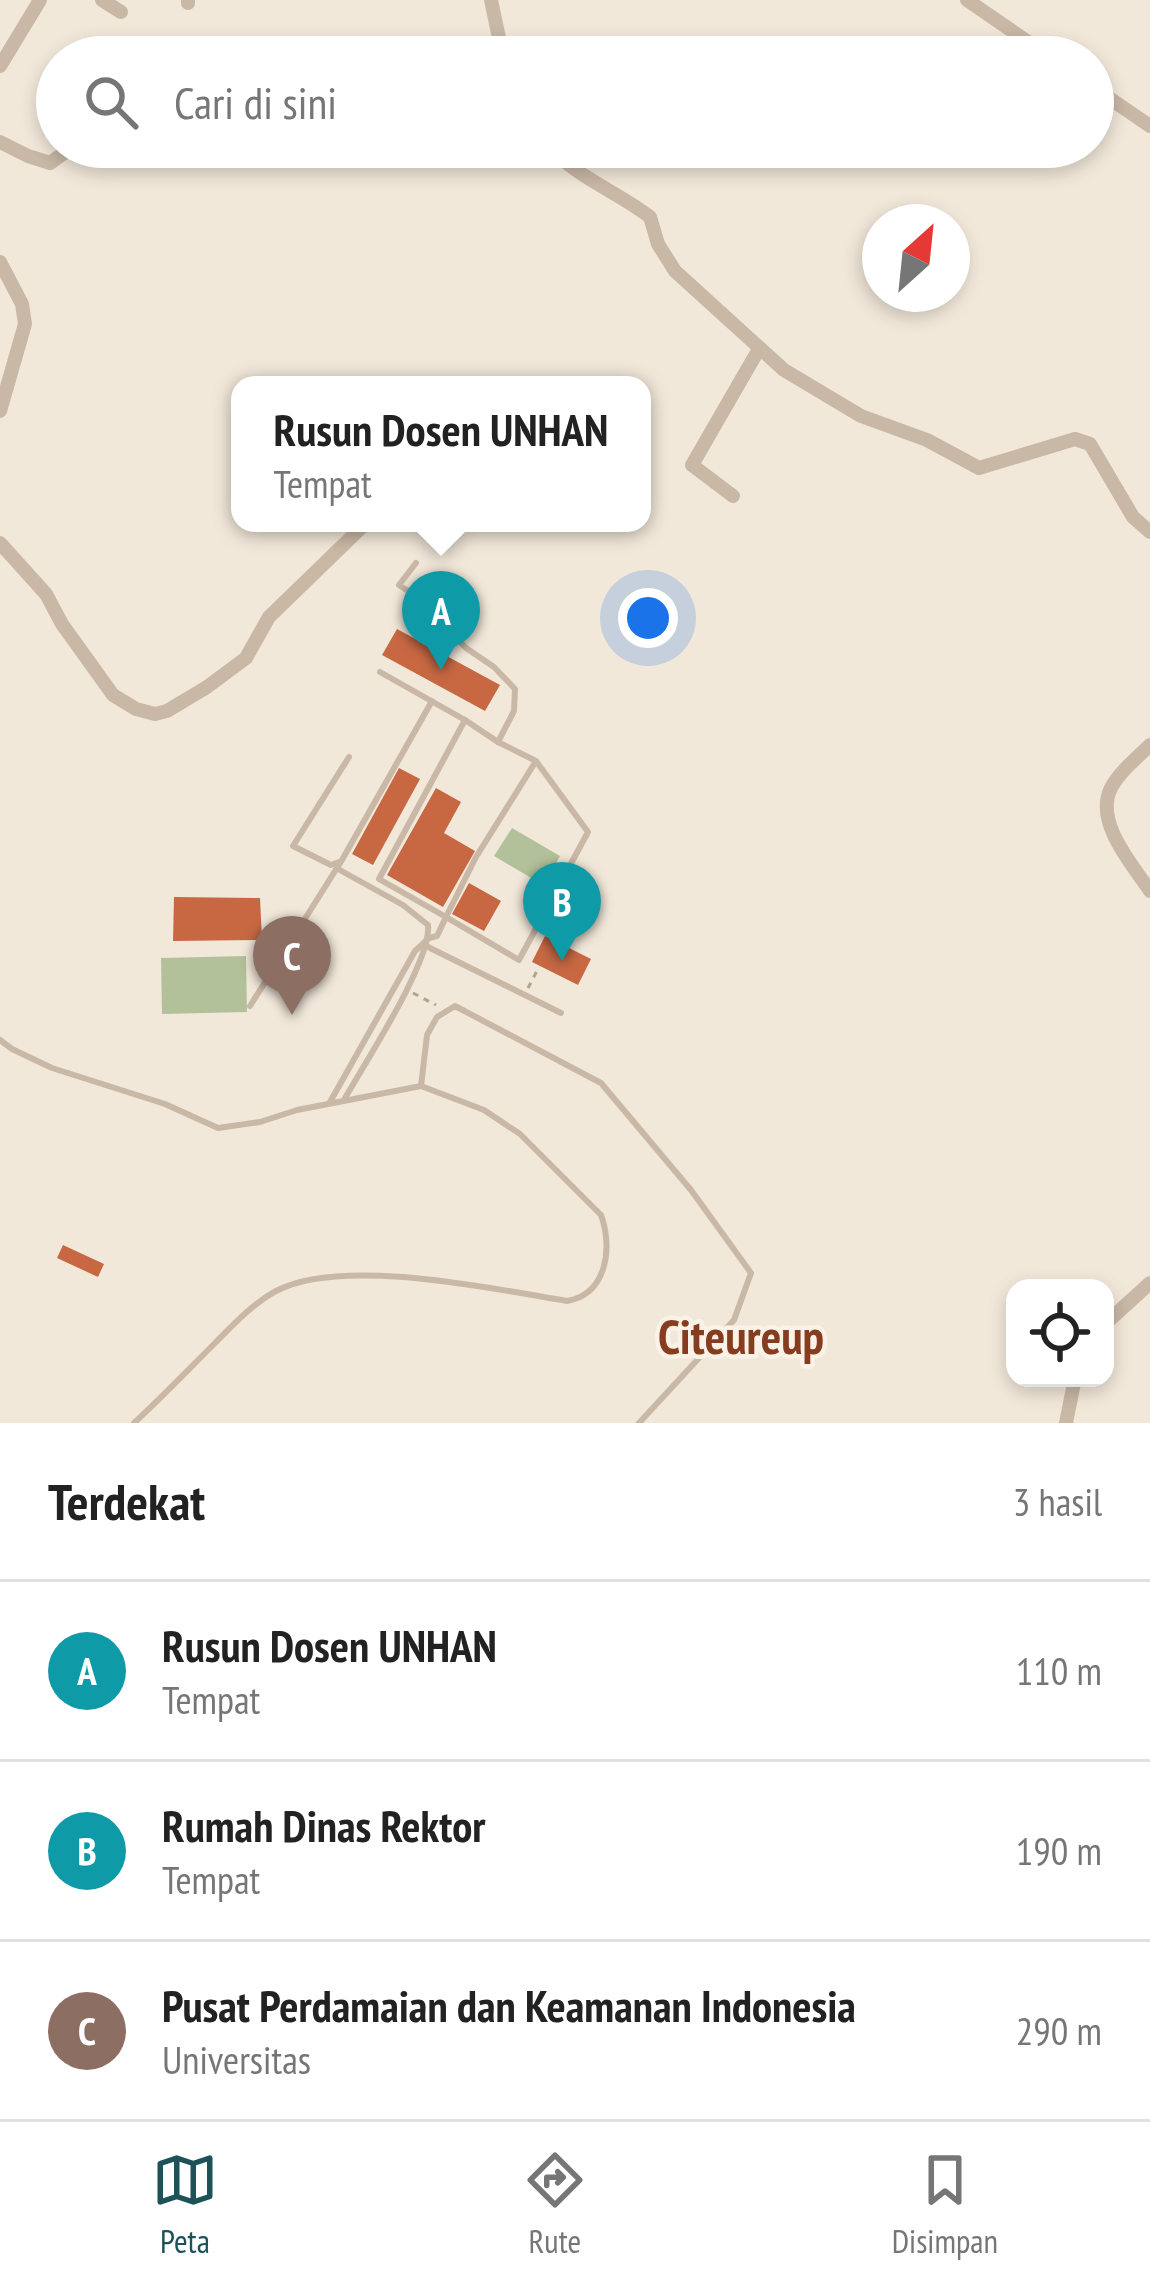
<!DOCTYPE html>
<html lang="id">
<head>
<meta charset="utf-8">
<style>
	body { margin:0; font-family:"PT Sans Narrow",sans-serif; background:#f2f2f2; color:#222 }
	.controls { position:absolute; right:36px; bottom:36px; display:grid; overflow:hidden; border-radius:24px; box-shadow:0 6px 18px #0003 }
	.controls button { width:108px; height:108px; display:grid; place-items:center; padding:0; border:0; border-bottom:3px solid #e0e0e0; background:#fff; color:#222; font:60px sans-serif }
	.compass { position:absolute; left:862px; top:204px; width:108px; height:108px; border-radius:50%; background:#fff; box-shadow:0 6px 18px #0003; rotate:27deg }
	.you { position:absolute; left:648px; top:618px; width:42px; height:42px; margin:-30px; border:9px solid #fff; border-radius:50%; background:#1a73e8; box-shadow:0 0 0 18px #1a73e833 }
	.badge { display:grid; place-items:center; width:78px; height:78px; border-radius:50%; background:#1c5258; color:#fff; font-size:39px; font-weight:700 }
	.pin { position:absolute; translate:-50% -99px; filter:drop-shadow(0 3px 6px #0008) }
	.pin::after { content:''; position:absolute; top:63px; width:42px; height:36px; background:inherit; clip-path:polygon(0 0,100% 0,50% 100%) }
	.popup { position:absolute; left:231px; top:376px; width:420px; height:156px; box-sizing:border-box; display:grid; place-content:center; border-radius:24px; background:#fff; filter:drop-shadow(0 3px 9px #0005); font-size:39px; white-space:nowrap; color:#767676 }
	.popup b { font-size:45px; color:#222 }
	.popup::after { content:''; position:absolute; left:50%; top:100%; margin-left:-24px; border:24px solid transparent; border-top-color:#fff }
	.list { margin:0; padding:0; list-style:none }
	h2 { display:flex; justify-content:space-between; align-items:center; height:156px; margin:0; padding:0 48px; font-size:51px }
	h2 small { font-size:39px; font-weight:400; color:#767676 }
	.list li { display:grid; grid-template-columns:78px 1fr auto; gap:36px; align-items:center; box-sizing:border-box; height:180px; padding:0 48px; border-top:3px solid #e0e0e0 }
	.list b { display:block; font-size:45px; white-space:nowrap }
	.list p { margin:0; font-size:39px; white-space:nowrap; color:#767676 }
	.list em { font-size:39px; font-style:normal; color:#767676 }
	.icon { flex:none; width:66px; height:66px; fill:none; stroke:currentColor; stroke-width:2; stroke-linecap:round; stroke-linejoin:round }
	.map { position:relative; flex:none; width:1150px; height:1423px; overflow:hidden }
	.search { position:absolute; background:#fff; box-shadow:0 6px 18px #0003; left:36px; right:36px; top:36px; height:132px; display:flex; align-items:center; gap:30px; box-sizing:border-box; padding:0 42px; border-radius:66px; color:#767676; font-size:45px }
	.sheet { height:696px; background:#fff }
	nav { display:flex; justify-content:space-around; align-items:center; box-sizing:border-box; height:168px; border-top:3px solid #e0e0e0; background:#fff; font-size:33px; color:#767676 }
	nav a { display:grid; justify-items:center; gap:6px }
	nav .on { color:#1c5258 }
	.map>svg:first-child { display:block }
	.green { fill:#b3c19a }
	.building { fill:#c76843 }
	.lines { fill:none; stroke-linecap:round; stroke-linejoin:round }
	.path { stroke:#b6a290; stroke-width:3; stroke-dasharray:6 6; stroke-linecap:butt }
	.lane { stroke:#cab8a6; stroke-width:6 }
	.street { stroke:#cab8a6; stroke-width:14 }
	.labels { text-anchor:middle; stroke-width:9; stroke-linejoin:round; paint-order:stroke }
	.district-label { font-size:48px; font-weight:bold; fill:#863c1f; stroke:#faf2e7 }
</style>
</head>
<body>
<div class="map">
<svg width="1150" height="1423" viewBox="0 0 1150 1423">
	<rect width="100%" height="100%" fill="#f2e8da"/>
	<!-- green -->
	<g class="green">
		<path d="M512 828 560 856 543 885 494 856Z"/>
		<path d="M246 956 247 1012 162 1014 161 958Z"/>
	</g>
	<!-- building -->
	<g class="building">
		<path d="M397 629 500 685 485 711 382 655Z"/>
		<path d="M399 768 420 779 373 865 352 854Z"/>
		<path d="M436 788 461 802 444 833 475 851 443 907 387 875Z"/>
		<path d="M469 883 501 901 484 931 452 914Z"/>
		<path d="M174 897 260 898 262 940 173 941Z"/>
		<path d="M545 936 591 959 578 985 532 962Z"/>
		<path d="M63 1245 104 1264 98 1277 57 1258Z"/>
	</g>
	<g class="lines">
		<!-- path -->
		<g class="path">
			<path d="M528 988 538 969"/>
			<path d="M413 993 436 1005"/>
		</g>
		<!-- lane -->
		<g class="lane">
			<path d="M416 563 399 585 420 599 466 648 494 667 515 689 514 711 498 742"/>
			<path d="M465 720 498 742 536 761 476 857 446 917 519 960 588 832 536 761"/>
			<path d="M339 862 331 865 293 846 349 757"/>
			<path d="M338 869 403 905 428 925C432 961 364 1064 344 1100"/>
			<path d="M426 946 561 1013"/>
			<path d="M250 1006 342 860 432 701"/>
			<path d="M0 1040 12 1049 52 1068 165 1104 218 1128 260 1122 297 1110 421 1086 484 1110 520 1134 601 1215C613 1248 607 1294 567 1301 494 1289 341 1256 276 1291 252 1304 232 1326 213 1345 187 1371 161 1398 134 1423"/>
			<path d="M421 1086 427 1035 437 1017 455 1006 601 1083 691 1190 751 1273 734 1320 639 1423"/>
			<path d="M330 1102 415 951 429 938 437 936 446 917 379 879 465 720 380 672"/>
		</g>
		<!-- street -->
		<g class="street">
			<path d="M102 0 121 12"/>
			<path d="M491 0 503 57"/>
			<path d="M967 0 1050 57"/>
			<path d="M188 3V0"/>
			<path d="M0 66 40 0"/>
			<path d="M1093 87 1150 126"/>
			<path d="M0 142 28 156 50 163 64 153"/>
			<path d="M550 147C577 178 618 192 650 217L658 244 675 271 784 370 861 416 927 440 979 468 1075 439 1090 444 1133 517 1150 532"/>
			<path d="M0 262 22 304 25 324 0 411"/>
			<path d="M733 496 692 465 759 349"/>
			<path d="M0 543 46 594 62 624 113 695 136 709 155 714 167 711 207 687 246 658 269 617 366 523"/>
			<path d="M1150 745C1137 758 1120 771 1111 788 1094 822 1132 864 1150 891"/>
			<path d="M1105 1324 1150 1283"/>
			<path d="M1066 1423 1075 1378"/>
		</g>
	</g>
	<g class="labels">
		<!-- district labels -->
		<g class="district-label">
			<text x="741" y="1354">Citeureup</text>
		</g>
	</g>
</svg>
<div class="controls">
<button><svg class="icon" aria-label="locate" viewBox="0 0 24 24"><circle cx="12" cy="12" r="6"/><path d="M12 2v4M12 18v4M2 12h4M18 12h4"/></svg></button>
</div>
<svg class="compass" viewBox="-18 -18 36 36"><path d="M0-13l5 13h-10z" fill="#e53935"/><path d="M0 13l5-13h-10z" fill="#767676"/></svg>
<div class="you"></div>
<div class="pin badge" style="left:441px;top:670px;background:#0f9aa8">A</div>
<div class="popup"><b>Rusun Dosen UNHAN</b>Tempat</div>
<div class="pin badge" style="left:562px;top:961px;background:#0f9aa8">B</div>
<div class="pin badge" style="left:292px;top:1015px;background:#8d6e63">C</div>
<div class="search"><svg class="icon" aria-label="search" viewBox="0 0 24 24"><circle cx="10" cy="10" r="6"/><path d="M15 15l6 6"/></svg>Cari di sini</div>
</div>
<section class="sheet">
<h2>Terdekat<small>3 hasil</small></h2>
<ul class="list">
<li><span class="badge" style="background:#0f9aa8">A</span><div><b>Rusun Dosen UNHAN</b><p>Tempat</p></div><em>110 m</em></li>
<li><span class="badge" style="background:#0f9aa8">B</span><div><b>Rumah Dinas Rektor</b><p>Tempat</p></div><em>190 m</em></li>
<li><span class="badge" style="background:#8d6e63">C</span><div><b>Pusat Perdamaian dan Keamanan Indonesia</b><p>Universitas</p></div><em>290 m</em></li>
</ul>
</section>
<nav>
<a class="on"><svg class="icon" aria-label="map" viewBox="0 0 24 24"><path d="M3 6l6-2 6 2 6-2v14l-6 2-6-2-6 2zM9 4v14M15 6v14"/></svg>Peta</a>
<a><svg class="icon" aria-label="directions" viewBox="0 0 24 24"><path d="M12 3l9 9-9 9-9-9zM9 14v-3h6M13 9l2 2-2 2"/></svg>Rute</a>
<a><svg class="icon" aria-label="saved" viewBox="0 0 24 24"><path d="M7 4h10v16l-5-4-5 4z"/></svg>Disimpan</a>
</nav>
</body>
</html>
